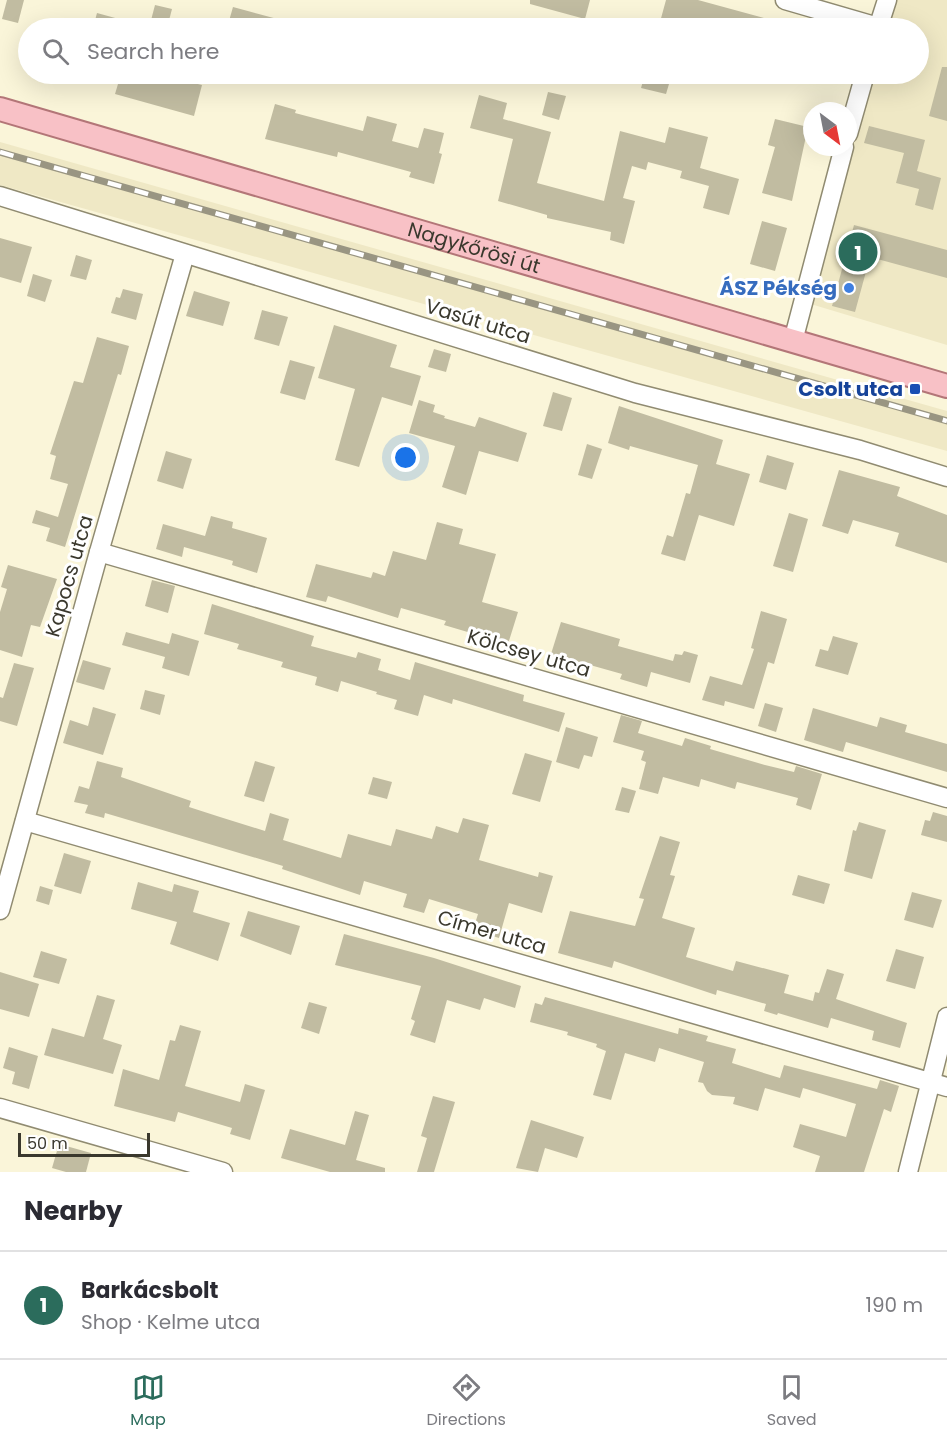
<!DOCTYPE html>
<html lang="en">
<head>
<meta charset="utf-8">
<style>
	body { margin:0; font-family:Poppins,sans-serif; background:#f2f2f3; color:#2b2b33 }
	.compass { position:absolute; left:803px; top:102px; width:54px; height:54px; border-radius:50%; background:#fff; box-shadow:0 6px 24px #0002; rotate:148deg }
	.scale { position:absolute; left:18px; bottom:15px; width:132px; box-sizing:border-box; padding-left:6px; border:3px solid #3a382d; border-top:0; font-size:16px; line-height:21px; white-space:nowrap; color:#3a382d; -webkit-text-stroke:4px #fff; paint-order:stroke }
	.you { position:absolute; left:406px; top:458px; width:21px; height:21px; margin:-15px; border:4px solid #fff; border-radius:50%; background:#1a73e8; box-shadow:0 0 0 9px #1a73e833 }
	.badge { display:grid; place-items:center; width:39px; height:39px; border-radius:50%; background:#2b6c5c; color:#fff; font-size:20px; font-weight:700 }
	.pin { position:absolute; translate:-50% -50%; border:3px solid #fff; box-shadow:0 2px 6px #0006 }
	.list { margin:0; padding:0; list-style:none }
	h2 { display:flex; justify-content:space-between; align-items:center; height:78px; margin:0; padding:0 24px; font-size:26px }
	h2 small { font-size:20px; font-weight:400; color:#7c7c81 }
	.list li { display:grid; grid-template-columns:39px 1fr auto; gap:18px; align-items:center; box-sizing:border-box; height:108px; padding:0 24px; border-top:2px solid #e1e1e2 }
	.list b { display:block; font-size:22px; white-space:nowrap }
	.list p { margin:0; font-size:20px; white-space:nowrap; color:#7c7c81 }
	.list em { font-size:20px; font-style:normal; color:#7c7c81 }
	.icon { flex:none; width:33px; height:33px; fill:none; stroke:currentColor; stroke-width:2; stroke-linecap:round; stroke-linejoin:round }
	.map { position:relative; flex:none; width:947px; height:1172px; overflow:hidden }
	.search { position:absolute; background:#fff; box-shadow:0 6px 24px #0002; left:18px; right:18px; top:18px; height:66px; display:flex; align-items:center; gap:15px; box-sizing:border-box; padding:0 21px; border-radius:33px; color:#7c7c81; font-size:22px }
	.sheet { height:186px; background:#fff }
	nav { display:flex; justify-content:space-around; align-items:center; box-sizing:border-box; height:84px; border-top:2px solid #e1e1e2; background:#fff; font-size:16px; color:#7c7c81 }
	nav a { display:grid; justify-items:center; gap:3px }
	nav .on { color:#2b6c5c }
	.map>svg:first-child { display:block }
	.built { fill:#efe8c5 }
	.building { fill:#c1bca1 }
	.lines { fill:none; stroke-linecap:round; stroke-linejoin:round }
	.minor-casing { stroke:#908b71; stroke-width:21 }
	.major-casing { stroke:#b37678; stroke-width:26 }
	.minor { stroke:#fff; stroke-width:18 }
	.major { stroke:#f8c1c6; stroke-width:22 }
	.rail-casing { stroke:#999582; stroke-width:7 }
	.rail { stroke:#fff; stroke-width:4.5; stroke-dasharray:14; stroke-linecap:butt }
	.shop-dot { fill:#3f7fe0; stroke:#fff; stroke-width:2 }
	.transit-dot { fill:#1a4fb4; stroke:#fff; stroke-width:2 }
	.labels { text-anchor:middle; stroke-width:6; stroke-linejoin:round; paint-order:stroke }
	.street-label { font-size:20px; fill:#3a382d; stroke:#fff }
	.shop-label { font-size:20px; font-weight:bold; fill:#366cbe; stroke:#fff; text-anchor:end }
	.transit-label { font-size:20px; font-weight:bold; fill:#164399; stroke:#fff; text-anchor:end }
</style>
</head>
<body>
<div class="map">
<svg width="947" height="1172" viewBox="0 0 947 1172">
	<rect width="100%" height="100%" fill="#faf5d9"/>
	<!-- built -->
	<g class="built">
		<path d="M887 0H947V345L804 302 865 74H918V28H878Z"/>
		<path d="M0 142 947 411V451L0 185Z"/>
	</g>
	<!-- building -->
	<g class="building">
		<path d="M7 0H24L18 23 2 19Z"/>
		<path d="M530 0H590L585 19 530 4Z"/>
		<path d="M666 0H698L786 24 785 28H685L660 22Z"/>
		<path d="M155 5 172 9 167 28H149Z"/>
		<path d="M233 7 296 24 295 28H227Z"/>
		<path d="M97 13 137 24 136 28H93Z"/>
		<path d="M942 67H947V121L929 116Z"/>
		<path d="M121 74H157L202 85 194 116 115 94Z"/>
		<path d="M645 74H672L666 94 641 88Z"/>
		<path d="M548 92 566 96 559 120 542 115Z"/>
		<path d="M479 95 507 103 503 119 551 132 537 183 604 201 620 131 665 143 669 127 708 137 700 168 739 179 729 215 703 208 709 186 680 178 682 171 648 162 646 170 632 166 623 198 635 201 624 244 610 240 611 232 547 218V215L498 201 513 139 470 128Z"/>
		<path d="M275 104 296 110 295 113 363 131 367 116 397 124 392 141 418 148 424 128 444 133 439 153 442 154 434 184 409 177 411 172 338 152 337 157 265 139Z"/>
		<path d="M775 119 808 127 792 201 762 193 775 147 768 145Z"/>
		<path d="M869 126 925 140 917 171 941 178 933 210 915 205 919 189 896 183 904 153 864 143Z"/>
		<path d="M762 221 787 228 775 271 750 264Z"/>
		<path d="M854 225 947 250V278L870 257 855 312 832 306Z"/>
		<path d="M0 238 32 247 21 283 0 277Z"/>
		<path d="M76 255 92 260 86 280 70 276Z"/>
		<path d="M33 274 52 280 45 302 27 296Z"/>
		<path d="M123 289 143 294 136 320 111 313 116 297 120 298Z"/>
		<path d="M194 291 230 302 223 326 186 316Z"/>
		<path d="M262 310 288 317 279 346 254 339Z"/>
		<path d="M334 325 397 345 390 367 421 376 412 406 382 397 359 467 335 460 355 389 318 378Z"/>
		<path d="M97 337 129 346 121 375 118 374 65 547 46 541 50 528 32 523 36 510 58 517 68 484 50 479 56 456 50 454 74 381 83 383Z"/>
		<path d="M434 349 451 354 446 372 428 367Z"/>
		<path d="M290 360 315 367 305 400 280 393Z"/>
		<path d="M553 392 572 398 562 431 543 426Z"/>
		<path d="M419 400 435 405 433 412 445 416 444 418 475 427 479 417 527 433 518 462 479 451 466 495 442 487 455 446 409 433Z"/>
		<path d="M619 406 723 440 716 464 750 474 734 526 699 515 685 561 661 554 667 535 673 537 686 493 690 494 698 465 630 446 629 450 608 443Z"/>
		<path d="M587 444 602 449 592 479 578 475Z"/>
		<path d="M166 451 192 459 183 489 157 481Z"/>
		<path d="M767 455 794 463 786 490 759 482Z"/>
		<path d="M839 470 900 487 897 496 947 515V563L895 546 899 533 853 520 848 534 822 526Z"/>
		<path d="M789 513 808 519 793 572 773 566Z"/>
		<path d="M211 516 233 522 232 528 267 538 257 573 232 565 233 561 184 547 182 557 156 549 163 524 205 536Z"/>
		<path d="M437 522 463 529 459 544 496 554 482 602 518 612 508 644 444 625 446 621 401 608 398 618 328 596 326 602 306 597 316 564 371 578 373 572 385 576 393 551 426 560Z"/>
		<path d="M8 565 57 579 40 627 31 625 22 657 0 650V612L7 589 1 587Z"/>
		<path d="M152 580 175 586 168 613 145 606Z"/>
		<path d="M212 604 314 636 311 646 356 658 358 652 381 659 378 670 410 680 415 662 524 695 523 701 565 713 559 732 453 699 452 704 424 695 418 716 394 709 397 700 376 694 377 692 341 681 338 692 315 685 317 677 281 667 283 662 237 649 239 644 204 634Z"/>
		<path d="M761 611 787 619 774 664 768 662 754 709 725 701 724 706 702 700 710 676 742 685 754 649 751 648Z"/>
		<path d="M561 622 620 639 618 646 673 661 675 654 682 655 684 651 698 655 690 683 651 672 647 687 620 679 622 674 551 654Z"/>
		<path d="M126 632 169 644 172 633 199 641 189 676 162 668 165 657 122 645Z"/>
		<path d="M833 636 858 643 848 675 815 666 820 649 828 651Z"/>
		<path d="M83 660 111 668 104 690 76 682Z"/>
		<path d="M14 663 34 668 17 726 0 721V697L3 698Z"/>
		<path d="M145 690 165 695 160 715 140 709Z"/>
		<path d="M765 703 783 708 776 732 758 726Z"/>
		<path d="M93 707 116 714 103 755 63 743 70 720 88 726Z"/>
		<path d="M813 708 877 727 880 717 907 725 905 732 947 744V772L846 742 843 752 804 740Z"/>
		<path d="M621 715 642 721 638 733 682 746 685 738 711 746 710 749 765 765 794 772 796 766 822 774 811 810 796 805 798 798 737 782 735 789 701 779 699 787 663 777 658 794 639 789 646 762 641 760 644 751 613 742Z"/>
		<path d="M566 727 598 737 592 757 584 755 579 769 556 762Z"/>
		<path d="M525 753 552 761 540 802 512 794Z"/>
		<path d="M97 761 123 768 121 777 191 801 189 807 220 817 265 831 270 813 289 819 283 840 341 858 348 834 391 846 396 829 432 839 436 826 458 833 463 818 489 825 479 860 538 877 539 872 553 876 542 913 509 903 499 938 473 930 478 914 429 899 424 913 403 907 407 894 364 881 360 895 282 869 283 866 159 829 105 813 104 818 85 813 88 805 74 802 79 786 89 789Z"/>
		<path d="M255 761 275 767 264 802 244 796Z"/>
		<path d="M373 777 392 782 387 799 368 794Z"/>
		<path d="M622 787 636 791 629 813 615 810Z"/>
		<path d="M933 812 947 816V842L921 835 925 820 930 821Z"/>
		<path d="M859 822 886 830 872 879 844 871 853 830 856 831Z"/>
		<path d="M660 836 680 842 670 875 675 876 662 918 695 928 686 957 733 971 736 961 789 975 784 993 813 1001 815 992 819 993 827 969 844 974 836 999 907 1023 900 1048 872 1040 874 1031 831 1018 828 1028 778 1013 777 1015 764 1011 766 1004 717 990 716 995 614 961 612 968 558 953 570 911 635 926 644 899 639 898Z"/>
		<path d="M64 853 91 861 81 894 54 886Z"/>
		<path d="M798 875 830 884 824 904 792 895Z"/>
		<path d="M138 882 172 892 174 884 199 891 193 912 230 923 218 961 170 944 177 922 131 909Z"/>
		<path d="M40 886 53 890 49 905 36 901Z"/>
		<path d="M912 892 942 900 933 928 904 920Z"/>
		<path d="M248 911 300 926 291 955 240 936Z"/>
		<path d="M344 934 434 958 521 986 515 1008 484 998 480 1010 447 1000 435 1043 410 1035 415 1021 411 1019 421 986 335 965Z"/>
		<path d="M896 949 924 957 915 989 886 981Z"/>
		<path d="M41 951 67 959 59 984 33 977Z"/>
		<path d="M0 972 39 984 29 1017 0 1009Z"/>
		<path d="M97 995 115 1000 103 1039 122 1045 113 1074 44 1055 52 1028 84 1037Z"/>
		<path d="M545 997 678 1034 679 1028 708 1036 706 1041 736 1049 732 1063 780 1078 784 1065 877 1089 880 1080 899 1086 891 1112 884 1109 864 1172H815L820 1156 793 1147 800 1124 846 1137 856 1104 803 1088 800 1098 765 1088 758 1111 733 1104 735 1097 712 1095 707 1091 703 1083 698 1082 704 1062 659 1048 655 1062 625 1053 611 1100 593 1095 606 1051 596 1047 597 1044 567 1035 568 1032 530 1022 535 1003 542 1005Z"/>
		<path d="M309 1002 327 1007 319 1034 301 1028Z"/>
		<path d="M180 1025 201 1031 185 1086 240 1102 245 1084 265 1090 250 1140 230 1134 232 1128 178 1112 175 1122 114 1106 123 1069 159 1080 170 1040 175 1041Z"/>
		<path d="M9 1047 38 1056 29 1089 12 1084 15 1072 3 1068Z"/>
		<path d="M433 1096 455 1102 434 1172H417L427 1138 421 1136Z"/>
		<path d="M355 1111 369 1115 356 1160 385 1168V1172H330L281 1158 290 1129 345 1145Z"/>
		<path d="M531 1120 584 1137 577 1158 545 1148 538 1172 516 1168Z"/>
		<path d="M59 1144 91 1153 86 1172H66L52 1168Z"/>
	</g>
	<g class="lines">
		<defs>
			<g id="minor">
				<path d="M785 0 878 27"/>
				<path d="M878 28 887 0"/>
				<path d="M848 134 865 74"/>
				<path d="M0 196 635 393 860 450 947 477"/>
				<path d="M793 341 844 147"/>
				<path d="M99 552 947 798"/>
				<path d="M25 821 947 1087"/>
				<path d="M0 910 99 552 185 254"/>
				<path d="M0 1108 223 1172"/>
				<path d="M908 1172 947 1017"/>
			</g>
			<g id="major">
				<path id="s1" d="M0 109 947 386"/>
			</g>
		</defs>
		<!-- minor casing -->
		<use href="#minor" class="minor-casing"/>
		<!-- major casing -->
		<use href="#major" class="major-casing"/>
		<!-- minor -->
		<use href="#minor" class="minor"/>
		<!-- major -->
		<use href="#major" class="major"/>
		<defs>
			<path id="rail" d="M0 152 947 421"/>
		</defs>
		<!-- rail casing -->
		<use href="#rail" class="rail-casing"/>
		<!-- rail -->
		<use href="#rail" class="rail"/>
	</g>
	<!-- markers -->
	<circle class="shop-dot" cx="849" cy="288" r="6"/>
	<rect class="transit-dot" x="909" y="383" width="12" height="12" rx="3"/>
	<g class="labels">
		<!-- street labels -->
		<g class="street-label">
			<text dy="7" stroke="none"><textPath href="#s1" startOffset="494">Nagykőrösi út</textPath></text>
			<text transform="translate(478 321) rotate(17)" y="7">Vasút utca</text>
			<text transform="translate(69 576) rotate(-74)" y="7">Kapocs utca</text>
			<text transform="translate(529 653) rotate(16)" y="7">Kölcsey utca</text>
			<text transform="translate(492 932) rotate(16)" y="7">Címer utca</text>
		</g>
		<!-- shop labels -->
		<g class="shop-label">
			<text x="837" y="295">ÁSZ Pékség</text>
		</g>
		<!-- transit labels -->
		<g class="transit-label">
			<text x="903" y="396">Csolt utca</text>
		</g>
	</g>
</svg>
<svg class="compass" viewBox="-18 -18 36 36"><path d="M0-13l5 13h-10z" fill="#e53935"/><path d="M0 13l5-13h-10z" fill="#7c7c81"/></svg>
<div class="scale">50 m</div>
<div class="you"></div>
<div class="pin badge" style="left:858px;top:252px">1</div>
<div class="search"><svg class="icon" aria-label="search" viewBox="0 0 24 24"><circle cx="10" cy="10" r="6"/><path d="M15 15l6 6"/></svg>Search here</div>
</div>
<section class="sheet">
<h2>Nearby<small></small></h2>
<ul class="list">
<li><span class="badge">1</span><div><b>Barkácsbolt</b><p>Shop · Kelme utca</p></div><em>190 m</em></li>
</ul>
</section>
<nav>
<a class="on"><svg class="icon" aria-label="map" viewBox="0 0 24 24"><path d="M3 6l6-2 6 2 6-2v14l-6 2-6-2-6 2zM9 4v14M15 6v14"/></svg>Map</a>
<a><svg class="icon" aria-label="directions" viewBox="0 0 24 24"><path d="M12 3l9 9-9 9-9-9zM9 14v-3h6M13 9l2 2-2 2"/></svg>Directions</a>
<a><svg class="icon" aria-label="saved" viewBox="0 0 24 24"><path d="M7 4h10v16l-5-4-5 4z"/></svg>Saved</a>
</nav>
</body>
</html>
